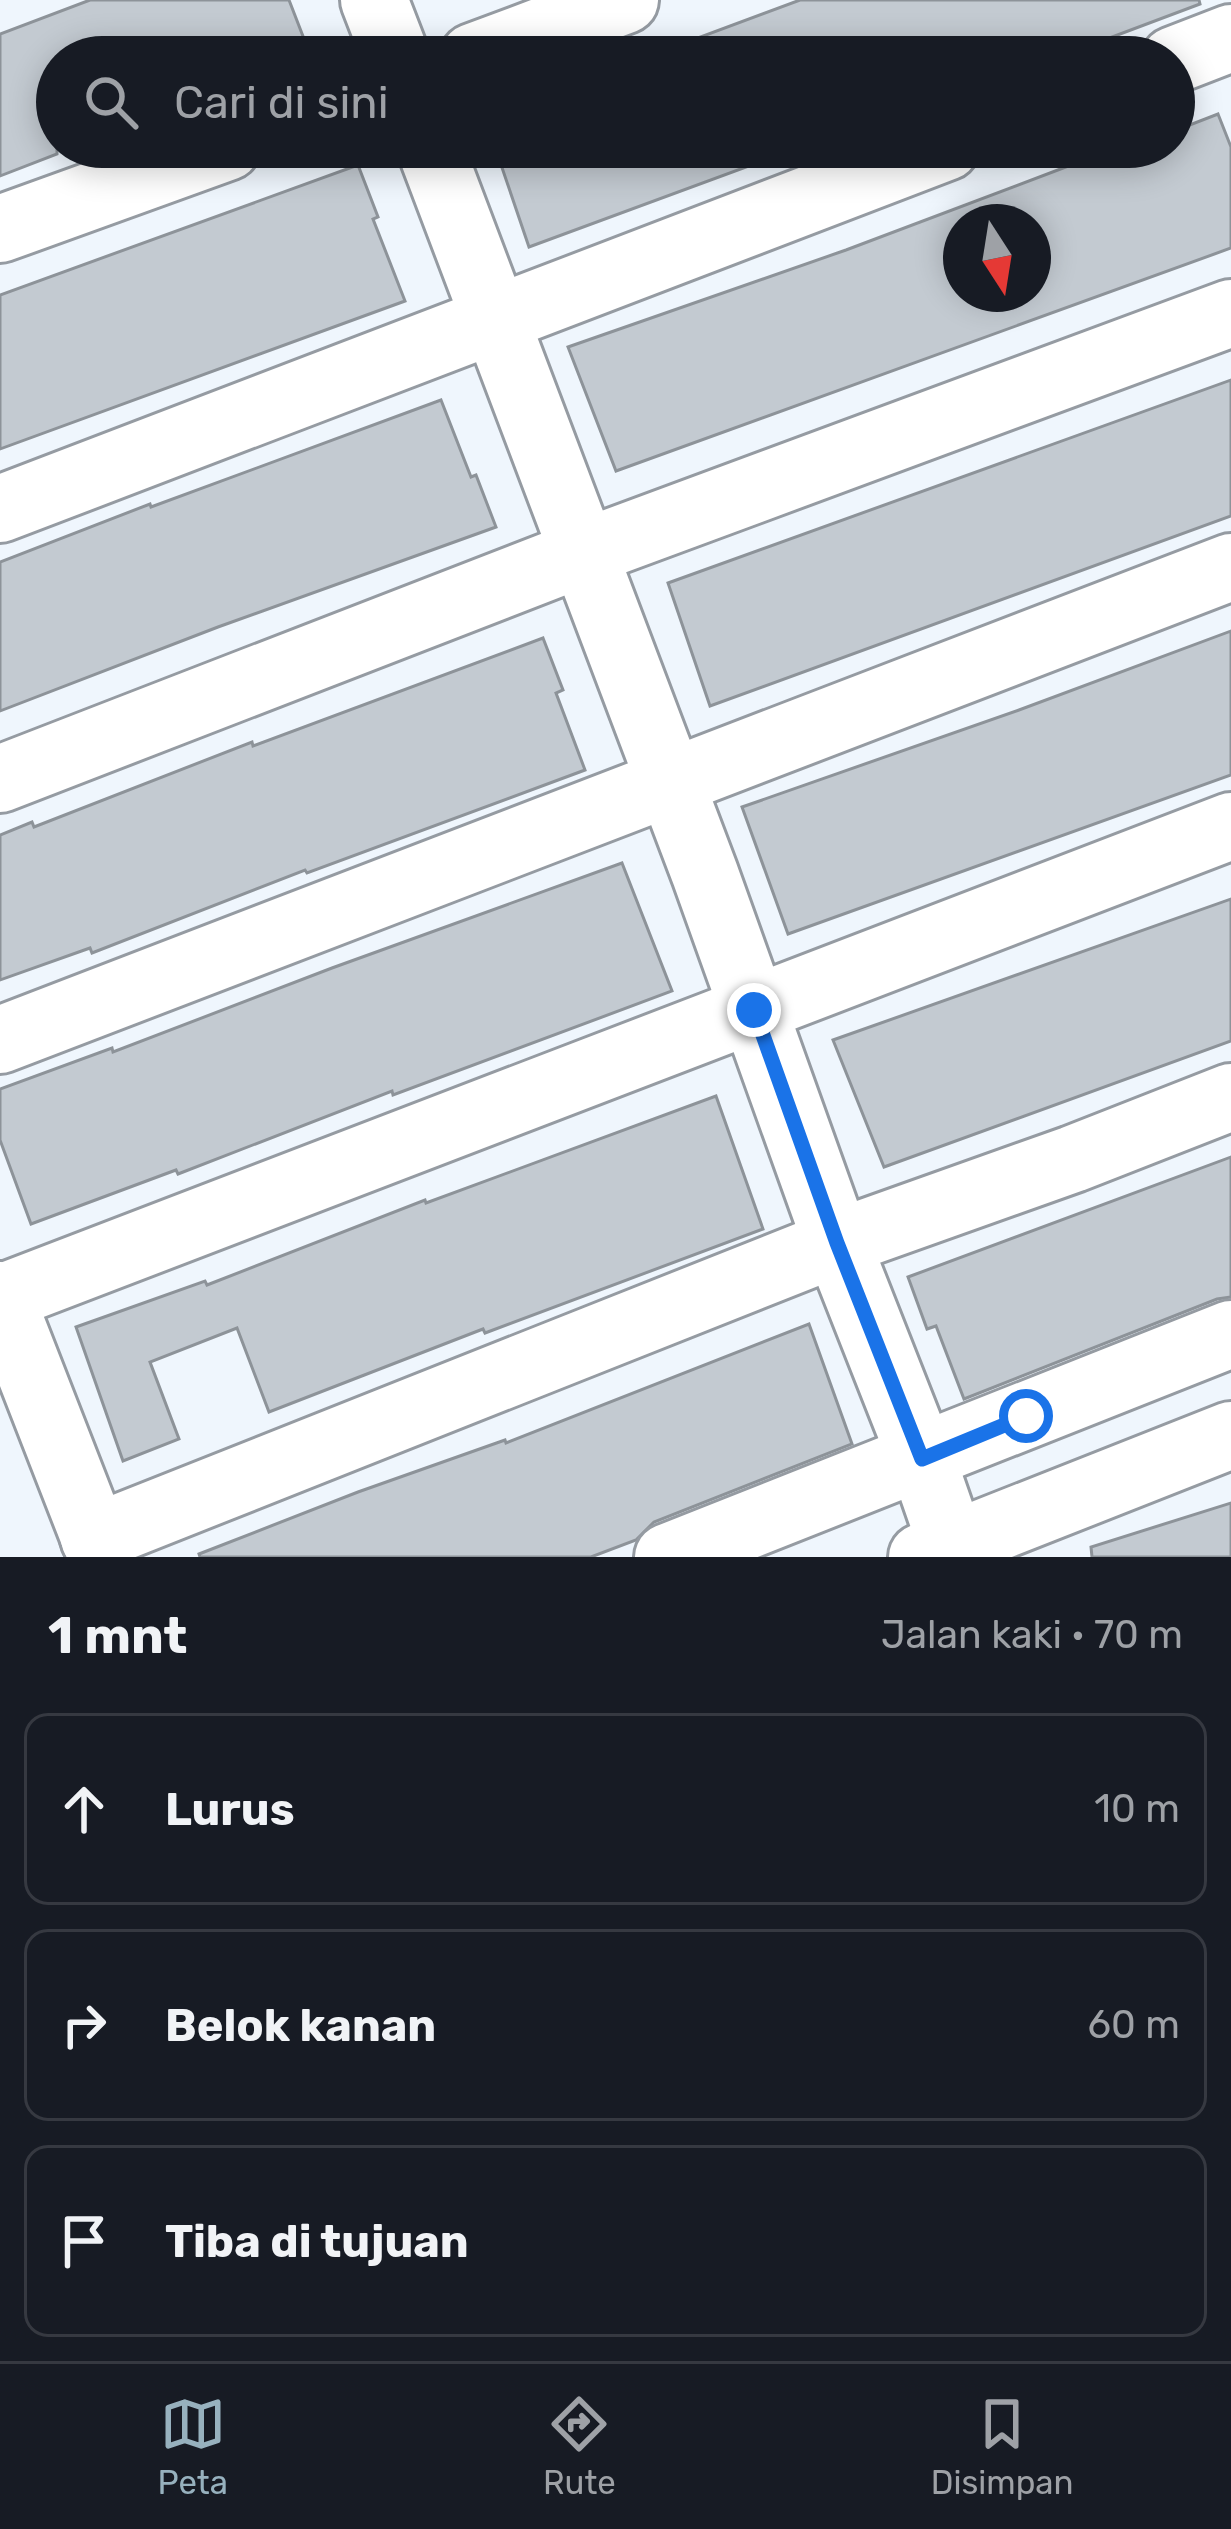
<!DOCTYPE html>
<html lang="id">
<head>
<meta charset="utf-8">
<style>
	body { margin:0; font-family:Rubik,sans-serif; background:#242831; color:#f1f3f6 }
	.compass { position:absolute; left:943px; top:204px; width:108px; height:108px; border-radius:50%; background:#171b24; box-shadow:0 6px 30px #0003; rotate:168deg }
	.stop { position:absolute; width:36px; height:36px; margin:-27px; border:9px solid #1a73e8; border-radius:50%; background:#fff }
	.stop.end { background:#1a73e8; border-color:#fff; box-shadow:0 3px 12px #0008 }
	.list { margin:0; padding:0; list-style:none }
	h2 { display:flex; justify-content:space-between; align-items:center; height:156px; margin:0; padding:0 48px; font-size:51px }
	h2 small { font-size:39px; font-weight:400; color:#9ea1a6 }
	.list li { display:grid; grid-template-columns:78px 1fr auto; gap:36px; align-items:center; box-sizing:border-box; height:192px; margin:0 24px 24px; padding:0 24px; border:3px solid #363941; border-radius:24px }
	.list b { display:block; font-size:45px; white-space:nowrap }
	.list em { font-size:39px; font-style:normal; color:#9ea1a6 }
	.icon { flex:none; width:66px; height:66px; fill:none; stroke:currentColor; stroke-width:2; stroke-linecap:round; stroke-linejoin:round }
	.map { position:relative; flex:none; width:1231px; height:1557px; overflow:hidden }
	.search { position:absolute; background:#171b24; box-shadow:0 6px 30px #0003; left:36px; right:36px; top:36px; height:132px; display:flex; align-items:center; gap:30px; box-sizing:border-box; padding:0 42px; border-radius:66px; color:#9ea1a6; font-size:45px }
	.sheet { height:804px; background:#171b24 }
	nav { display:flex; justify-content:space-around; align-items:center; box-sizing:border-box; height:168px; border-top:3px solid #363941; background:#171b24; font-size:33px; color:#9ea1a6 }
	nav a { display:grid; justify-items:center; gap:6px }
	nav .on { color:#97b1be }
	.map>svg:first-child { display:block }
	.building { fill:#c3cad1; stroke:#8d9399; stroke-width:3; fill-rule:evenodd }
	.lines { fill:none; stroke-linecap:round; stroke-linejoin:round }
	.minor-casing { stroke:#959ba2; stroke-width:72 }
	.minor { stroke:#fff; stroke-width:66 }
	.route { stroke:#1a73e8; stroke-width:15 }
</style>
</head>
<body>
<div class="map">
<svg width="1231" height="1557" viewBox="0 0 1231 1557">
	<rect width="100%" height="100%" fill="#eff6fd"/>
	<!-- building -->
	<g class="building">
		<path d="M90 0H289L311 57H57V154L0 176V34Z"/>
		<path d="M800 0H1199L1200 4 1059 57H660V52Z"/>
		<path d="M1218 114 1231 147V248L616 471 568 347 846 250 1071 165 1126 147H1174V131ZM961 222H1033V294H961Z"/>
		<path d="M495 147H791L792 150 529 247Z"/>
		<path d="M358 165 378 217 373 219 405 301 0 449V295Z"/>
		<path d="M1231 380V516L710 706 668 583Z"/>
		<path d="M441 400 471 477 476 475 496 527 218 627 0 711V562L150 504 151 507Z"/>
		<path d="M1231 631V775L788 934 742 807 1019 710Z"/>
		<path d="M543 638 563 690 556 693 585 770 307 873 305 870 92 953 90 948 0 980V835L32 822 34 827 252 742 253 746Z"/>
		<path d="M622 863 672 991 393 1095 392 1091 178 1174 176 1170 31 1224 0 1140V1089L112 1048 113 1052 332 968Z"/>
		<path d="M1231 899V1041L884 1167 833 1040Z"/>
		<path d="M716 1096 763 1229 485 1333 483 1329 269 1412 237 1328 150 1362 179 1439 123 1461 76 1327 205 1281 207 1285 425 1200 426 1203Z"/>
		<path d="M1231 1157V1297L1217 1299 964 1399 936 1326 927 1329 908 1277Z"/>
		<path d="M809 1324 852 1444 654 1522 636 1540 591 1557H200L199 1554 358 1492 505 1440 506 1443Z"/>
		<path d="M1231 1503V1557H1092L1091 1547Z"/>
	</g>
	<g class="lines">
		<defs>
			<g id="minor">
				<path d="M374 0 396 57"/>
				<path d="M473 57 625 0"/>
				<path d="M1174 60 1231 38"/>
				<path d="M430 147 705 874 837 1243 922 1459 956 1557"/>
				<path d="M0 229 227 147"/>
				<path d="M0 509 946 147"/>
				<path d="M0 779 583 553 1231 313"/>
				<path d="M0 1040 1231 567"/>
				<path d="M0 1295 102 1557"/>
				<path d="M1 1298 1231 826"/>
				<path d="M94 1538 837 1243 1073 1159 1231 1097"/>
				<path d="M668 1557 1231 1334"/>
				<path d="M922 1557 1231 1435"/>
			</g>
		</defs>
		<!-- minor casing -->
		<use href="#minor" class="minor-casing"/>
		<!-- minor -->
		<use href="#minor" class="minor"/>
	</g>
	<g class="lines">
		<!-- route -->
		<path class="route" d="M754 1010 837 1243 922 1459 1026 1416"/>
	</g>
</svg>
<svg class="compass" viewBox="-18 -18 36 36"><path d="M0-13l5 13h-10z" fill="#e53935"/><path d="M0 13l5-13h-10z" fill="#9ea1a6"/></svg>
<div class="stop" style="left:1026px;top:1416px"></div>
<div class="stop end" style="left:754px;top:1010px"></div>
<div class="search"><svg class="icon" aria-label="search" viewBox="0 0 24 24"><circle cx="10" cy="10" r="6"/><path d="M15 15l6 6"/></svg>Cari di sini</div>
</div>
<section class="sheet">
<h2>1 mnt<small>Jalan kaki · 70 m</small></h2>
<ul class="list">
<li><svg class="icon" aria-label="ahead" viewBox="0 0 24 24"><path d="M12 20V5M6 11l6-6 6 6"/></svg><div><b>Lurus</b></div><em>10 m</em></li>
<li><svg class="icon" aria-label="right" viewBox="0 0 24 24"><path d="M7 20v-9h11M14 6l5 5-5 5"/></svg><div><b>Belok kanan</b></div><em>60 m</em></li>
<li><svg class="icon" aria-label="arrive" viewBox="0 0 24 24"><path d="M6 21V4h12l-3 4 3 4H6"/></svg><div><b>Tiba di tujuan</b></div></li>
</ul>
</section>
<nav>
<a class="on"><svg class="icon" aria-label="map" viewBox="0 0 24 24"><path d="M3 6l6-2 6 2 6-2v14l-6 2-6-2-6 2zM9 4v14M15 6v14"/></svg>Peta</a>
<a><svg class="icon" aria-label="directions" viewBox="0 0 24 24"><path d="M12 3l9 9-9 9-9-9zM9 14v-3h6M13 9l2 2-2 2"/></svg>Rute</a>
<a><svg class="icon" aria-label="saved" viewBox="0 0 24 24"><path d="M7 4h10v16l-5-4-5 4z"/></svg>Disimpan</a>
</nav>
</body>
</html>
